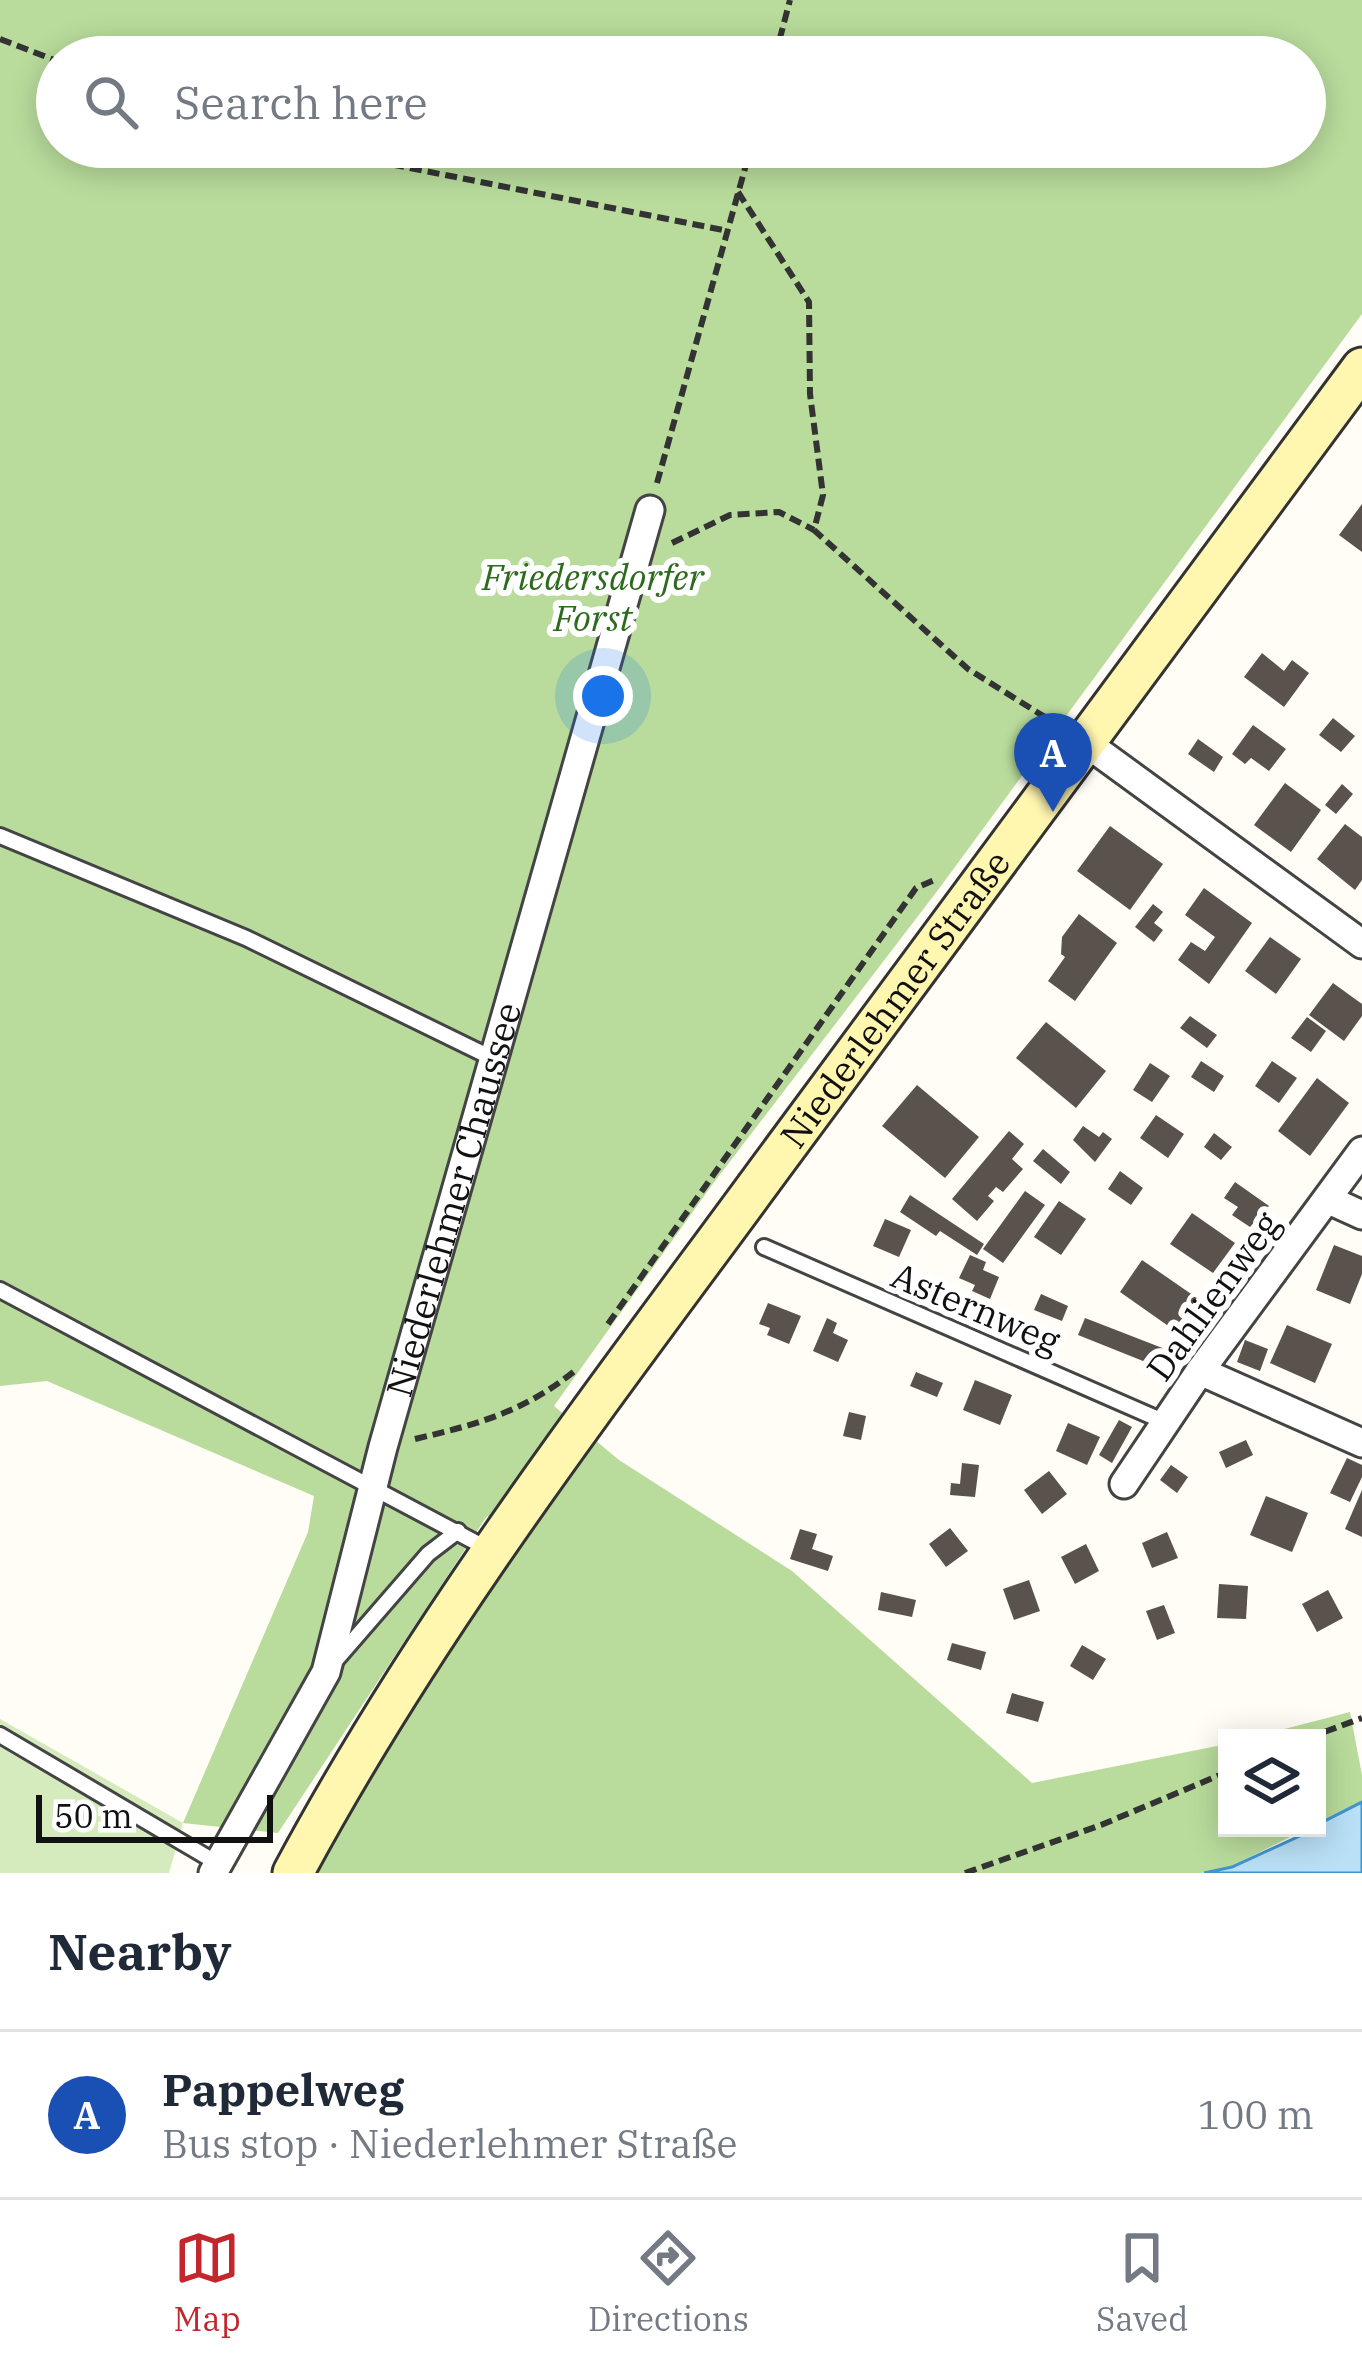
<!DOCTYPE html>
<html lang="en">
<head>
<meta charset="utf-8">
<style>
	body { margin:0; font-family:"IBM Plex Serif",serif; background:#f6f6f7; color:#1f2937 }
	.controls { position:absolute; right:36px; bottom:36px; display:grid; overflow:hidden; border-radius:0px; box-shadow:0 6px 30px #0003 }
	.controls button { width:108px; height:108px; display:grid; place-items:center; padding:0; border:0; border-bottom:3px solid #e0e1e3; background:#fff; color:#1f2937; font:60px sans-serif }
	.scale { position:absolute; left:36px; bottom:30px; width:237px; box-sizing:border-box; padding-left:12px; border:6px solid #111; border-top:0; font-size:33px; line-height:42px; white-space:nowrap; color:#111; -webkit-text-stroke:9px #fff; paint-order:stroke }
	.you { position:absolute; left:603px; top:696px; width:42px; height:42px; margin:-30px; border:9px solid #fff; border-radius:50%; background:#1a73e8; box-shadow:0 0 0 18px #1a73e833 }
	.badge { display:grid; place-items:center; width:78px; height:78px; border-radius:50%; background:#c4262e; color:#fff; font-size:39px; font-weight:700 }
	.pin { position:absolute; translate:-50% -99px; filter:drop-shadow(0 3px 6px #0008) }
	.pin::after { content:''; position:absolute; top:63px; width:42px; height:36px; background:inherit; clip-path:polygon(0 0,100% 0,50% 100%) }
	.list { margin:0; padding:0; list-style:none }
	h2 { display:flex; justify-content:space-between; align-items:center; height:156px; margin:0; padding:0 48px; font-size:51px }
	h2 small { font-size:39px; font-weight:400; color:#747a83 }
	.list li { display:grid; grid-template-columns:78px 1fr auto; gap:36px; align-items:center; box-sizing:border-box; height:168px; padding:0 48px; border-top:3px solid #e0e1e3 }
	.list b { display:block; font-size:45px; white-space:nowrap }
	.list p { margin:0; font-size:39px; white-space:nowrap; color:#747a83 }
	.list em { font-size:39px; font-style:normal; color:#747a83 }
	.icon { flex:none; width:66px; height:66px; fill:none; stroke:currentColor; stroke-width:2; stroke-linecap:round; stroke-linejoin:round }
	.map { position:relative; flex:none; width:1362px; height:1873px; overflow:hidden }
	.search { position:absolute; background:#fff; box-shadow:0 6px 30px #0003; left:36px; right:36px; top:36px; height:132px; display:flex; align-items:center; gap:30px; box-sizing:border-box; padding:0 42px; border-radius:66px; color:#747a83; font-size:45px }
	.sheet { height:324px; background:#fff }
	nav { display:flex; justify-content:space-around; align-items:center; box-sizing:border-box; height:168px; border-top:3px solid #e0e1e3; background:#fff; font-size:33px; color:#747a83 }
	nav a { display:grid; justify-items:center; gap:6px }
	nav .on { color:#c4262e }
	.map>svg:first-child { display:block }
	.green { fill:#d5ebbd }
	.forest { fill:#b9dc9c; fill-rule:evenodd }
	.water { fill:#b9e0f7; stroke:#3f96cf; stroke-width:3 }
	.building { fill:#5a524d }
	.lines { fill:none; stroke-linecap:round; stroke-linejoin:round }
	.lane-casing { stroke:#444; stroke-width:20 }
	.street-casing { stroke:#444; stroke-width:33 }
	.secondary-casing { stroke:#333; stroke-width:45 }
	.path { stroke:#333; stroke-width:6; stroke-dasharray:12 6; stroke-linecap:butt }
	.lane { stroke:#fff; stroke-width:14 }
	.street { stroke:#fff; stroke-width:27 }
	.secondary { stroke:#fff6b0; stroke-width:39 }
	.labels { text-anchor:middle; stroke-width:12; stroke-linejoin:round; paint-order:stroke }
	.park-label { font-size:36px; font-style:italic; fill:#2f6b1f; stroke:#fff }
	.street-label { font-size:36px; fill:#111; stroke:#fff }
</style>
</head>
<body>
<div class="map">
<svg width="1362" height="1873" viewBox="0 0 1362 1873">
	<rect width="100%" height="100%" fill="#fffdf5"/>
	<!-- green -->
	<path class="green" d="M0 1719 183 1823 169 1873H0Z"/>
	<!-- forest -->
	<g class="forest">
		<path d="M0 0H1362V314L938 890 712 1185 554 1406 619 1460 792 1571 1032 1783 1227 1744V1828H1308L1232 1866 1201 1873H318L364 1789 520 1538 487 1516 278 1833 183 1823 308 1532 314 1496 47 1381 0 1386ZM57 57H1305V147H57Z"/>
		<path d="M1350 1712 1362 1775V1801L1317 1824V1738H1250Z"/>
	</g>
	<!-- water -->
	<path class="water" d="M1362 1802V1873H1204L1232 1867 1317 1828V1825Z"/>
	<!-- building -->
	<g class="building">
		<path d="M1362 504V552L1339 535Z"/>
		<path d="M1262 653 1284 671 1292 660 1309 673 1284 707 1244 677Z"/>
		<path d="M1333 718 1355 736 1341 752 1319 735Z"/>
		<path d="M1253 725 1286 749 1269 771 1251 758 1245 764 1232 754Z"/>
		<path d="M1198 739 1223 757 1214 772 1188 754Z"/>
		<path d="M1285 783 1321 810 1291 852 1254 825Z"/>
		<path d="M1342 784 1353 794 1336 814 1325 805Z"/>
		<path d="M1345 824 1362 837V880L1355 890 1317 859Z"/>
		<path d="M1110 826 1163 864 1130 910 1077 871Z"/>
		<path d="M1204 888 1252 923 1209 984 1178 960 1191 942 1205 951 1215 937 1185 915Z"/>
		<path d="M1153 904 1163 912 1154 923 1163 930 1154 942 1135 927Z"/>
		<path d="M1079 914 1117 943 1075 1001 1048 981 1065 957 1061 954 1062 937Z"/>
		<path d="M1270 937 1301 959 1276 994 1245 971Z"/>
		<path d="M1333 983 1362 1004V1016L1344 1041 1309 1015Z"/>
		<path d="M1190 1016 1217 1035 1207 1048 1180 1028Z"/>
		<path d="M1307 1017 1326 1031 1311 1052 1291 1038Z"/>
		<path d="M1046 1022 1106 1071 1076 1108 1016 1058Z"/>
		<path d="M1201 1061 1224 1076 1214 1092 1191 1077Z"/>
		<path d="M1272 1061 1297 1078 1279 1103 1255 1086Z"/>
		<path d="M1150 1063 1170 1076 1152 1102 1133 1090Z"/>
		<path d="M1317 1078 1349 1103 1310 1156 1278 1131Z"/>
		<path d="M917 1085 979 1137 945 1178 882 1126Z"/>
		<path d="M1156 1115 1184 1134 1168 1158 1140 1138Z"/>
		<path d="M1083 1126 1099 1137 1103 1132 1112 1139 1095 1162 1073 1140Z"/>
		<path d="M1009 1131 1024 1144 1012 1159 1023 1169 1003 1192 996 1187 988 1196 994 1201 977 1221 952 1199Z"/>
		<path d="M1214 1133 1232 1147 1221 1160 1204 1147Z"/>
		<path d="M1043 1149 1070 1172 1061 1184 1033 1161Z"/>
		<path d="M1120 1171 1143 1188 1131 1205 1108 1189Z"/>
		<path d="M1235 1182 1269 1206 1250 1227 1232 1215 1238 1207 1224 1198Z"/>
		<path d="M1025 1191 1045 1205 1003 1263 983 1249Z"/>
		<path d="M910 1195 984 1244 977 1255 940 1231 936 1236 900 1212Z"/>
		<path d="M1059 1201 1086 1219 1061 1255 1034 1237Z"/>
		<path d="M1192 1213 1235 1243 1213 1273 1170 1244Z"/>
		<path d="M885 1219 911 1230 899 1257 873 1246Z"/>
		<path d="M1334 1245 1362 1256V1274L1350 1304 1316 1290Z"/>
		<path d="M970 1255 986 1262 983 1270 999 1277 990 1299 972 1291 975 1285 959 1278Z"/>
		<path d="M1142 1260 1197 1298 1174 1330 1120 1292Z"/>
		<path d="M1041 1294 1068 1306 1062 1321 1034 1310Z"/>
		<path d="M768 1303 801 1316 789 1344 767 1335 770 1328 759 1324Z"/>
		<path d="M827 1318 837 1323 833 1333 848 1340 838 1362 813 1351Z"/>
		<path d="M1085 1318 1165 1349 1158 1367 1078 1335Z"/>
		<path d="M1287 1325 1332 1344 1315 1383 1270 1363Z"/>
		<path d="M1245 1340 1268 1349 1260 1371 1237 1362Z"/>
		<path d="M916 1372 943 1383 937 1397 910 1386Z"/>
		<path d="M975 1380 1012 1395 1000 1425 963 1410Z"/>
		<path d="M849 1412 866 1416 861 1440 843 1436Z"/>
		<path d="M1119 1420 1132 1427 1112 1463 1099 1455Z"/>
		<path d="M1068 1423 1100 1437 1087 1465 1056 1451Z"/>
		<path d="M1246 1440 1253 1455 1226 1468 1219 1452Z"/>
		<path d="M1347 1458 1362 1465V1477L1350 1502 1330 1493Z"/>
		<path d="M962 1463 979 1465 975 1497 950 1495 951 1483 960 1484Z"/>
		<path d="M1171 1465 1188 1477 1177 1493 1160 1480Z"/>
		<path d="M1049 1471 1067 1494 1042 1514 1024 1490Z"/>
		<path d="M1362 1490V1537L1345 1529Z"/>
		<path d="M1266 1496 1308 1513 1292 1552 1250 1535Z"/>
		<path d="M950 1528 968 1551 946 1567 929 1544Z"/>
		<path d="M800 1529 817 1534 812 1549 833 1556 828 1571 790 1559Z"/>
		<path d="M1167 1532 1178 1558 1152 1568 1142 1543Z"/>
		<path d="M1086 1544 1099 1571 1075 1584 1061 1557Z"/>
		<path d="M1029 1580 1040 1611 1014 1620 1003 1589Z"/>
		<path d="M1219 1584 1248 1586 1246 1619 1217 1618Z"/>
		<path d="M1328 1590 1343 1618 1317 1632 1302 1604Z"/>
		<path d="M881 1592 916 1600 912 1617 878 1610Z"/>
		<path d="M1164 1605 1175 1633 1157 1640 1146 1611Z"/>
		<path d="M952 1643 986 1652 981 1670 947 1660Z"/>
		<path d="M1082 1645 1106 1659 1093 1680 1070 1666Z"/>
		<path d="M1012 1693 1044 1702 1038 1722 1006 1713Z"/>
	</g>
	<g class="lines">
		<defs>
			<g id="lane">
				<path d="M0 836 246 938 492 1058"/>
				<path d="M764 1247 1165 1422"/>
				<path d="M0 1290 490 1550"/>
				<path d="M337 1659 428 1554 458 1531"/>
				<path d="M0 1735 217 1863"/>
			</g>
			<g id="street">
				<path d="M1085 742 1362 944"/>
				<path d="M1329 1200 1362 1215"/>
				<path d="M1200 1371 1362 1443"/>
				<path d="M1124 1484 1200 1371 1362 1151"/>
				<path id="s1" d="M213 1873 326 1672 383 1447 650 510"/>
			</g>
			<g id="secondary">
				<path id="s2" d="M293 1873C428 1621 603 1396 771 1167 968 900 1165 634 1362 368"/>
			</g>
		</defs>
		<!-- lane casing -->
		<use href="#lane" class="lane-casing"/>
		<!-- street casing -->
		<use href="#street" class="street-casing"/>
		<!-- secondary casing -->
		<use href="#secondary" class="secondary-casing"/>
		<!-- path -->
		<g class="path">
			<path d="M0 39 57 61"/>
			<path d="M775 57 790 0"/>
			<path d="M304 147 728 231"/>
			<path d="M738 192 809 302 810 394 823 495 814 530 968 669 1056 724"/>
			<path d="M657 483 751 147"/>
			<path d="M672 543 730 515 779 512 814 530"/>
			<path d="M608 1324 916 888 937 879"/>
			<path d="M415 1439C479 1424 526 1411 577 1369"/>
			<path d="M1308 1738 1362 1718"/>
			<path d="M965 1873 1101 1825 1227 1772"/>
		</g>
		<!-- lane -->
		<use href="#lane" class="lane"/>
		<!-- street -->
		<use href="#street" class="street"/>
		<!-- secondary -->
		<use href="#secondary" class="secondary"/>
	</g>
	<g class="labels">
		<!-- park labels -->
		<g class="park-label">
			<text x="593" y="590">Friedersdorfer<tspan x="593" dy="41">Forst</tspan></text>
		</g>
		<!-- street labels -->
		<g class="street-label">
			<text dy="13" stroke="none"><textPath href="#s2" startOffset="1062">Niederlehmer Straße</textPath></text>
			<text dy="13" stroke="none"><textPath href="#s1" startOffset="720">Niederlehmer Chaussee</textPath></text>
			<text transform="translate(1213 1296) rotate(-54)" y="13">Dahlienweg</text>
			<text transform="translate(976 1308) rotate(23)" y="13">Asternweg</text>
		</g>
	</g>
</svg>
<div class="controls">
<button><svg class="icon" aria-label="layers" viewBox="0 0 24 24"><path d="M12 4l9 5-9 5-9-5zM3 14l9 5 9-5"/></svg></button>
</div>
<div class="scale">50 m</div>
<div class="you"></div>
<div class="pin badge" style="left:1053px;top:812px;background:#1a4fb4">A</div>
<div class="search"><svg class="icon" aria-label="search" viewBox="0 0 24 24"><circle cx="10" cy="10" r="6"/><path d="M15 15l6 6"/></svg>Search here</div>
</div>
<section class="sheet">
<h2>Nearby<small></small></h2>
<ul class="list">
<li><span class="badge" style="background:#1a4fb4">A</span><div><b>Pappelweg</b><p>Bus stop · Niederlehmer Straße</p></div><em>100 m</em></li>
</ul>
</section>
<nav>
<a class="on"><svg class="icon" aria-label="map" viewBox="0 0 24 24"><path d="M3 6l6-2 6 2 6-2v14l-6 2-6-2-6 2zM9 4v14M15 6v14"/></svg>Map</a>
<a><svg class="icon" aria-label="directions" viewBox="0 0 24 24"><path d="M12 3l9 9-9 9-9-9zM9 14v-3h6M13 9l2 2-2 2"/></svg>Directions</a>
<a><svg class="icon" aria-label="saved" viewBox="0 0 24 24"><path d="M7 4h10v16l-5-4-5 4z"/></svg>Saved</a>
</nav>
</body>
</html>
